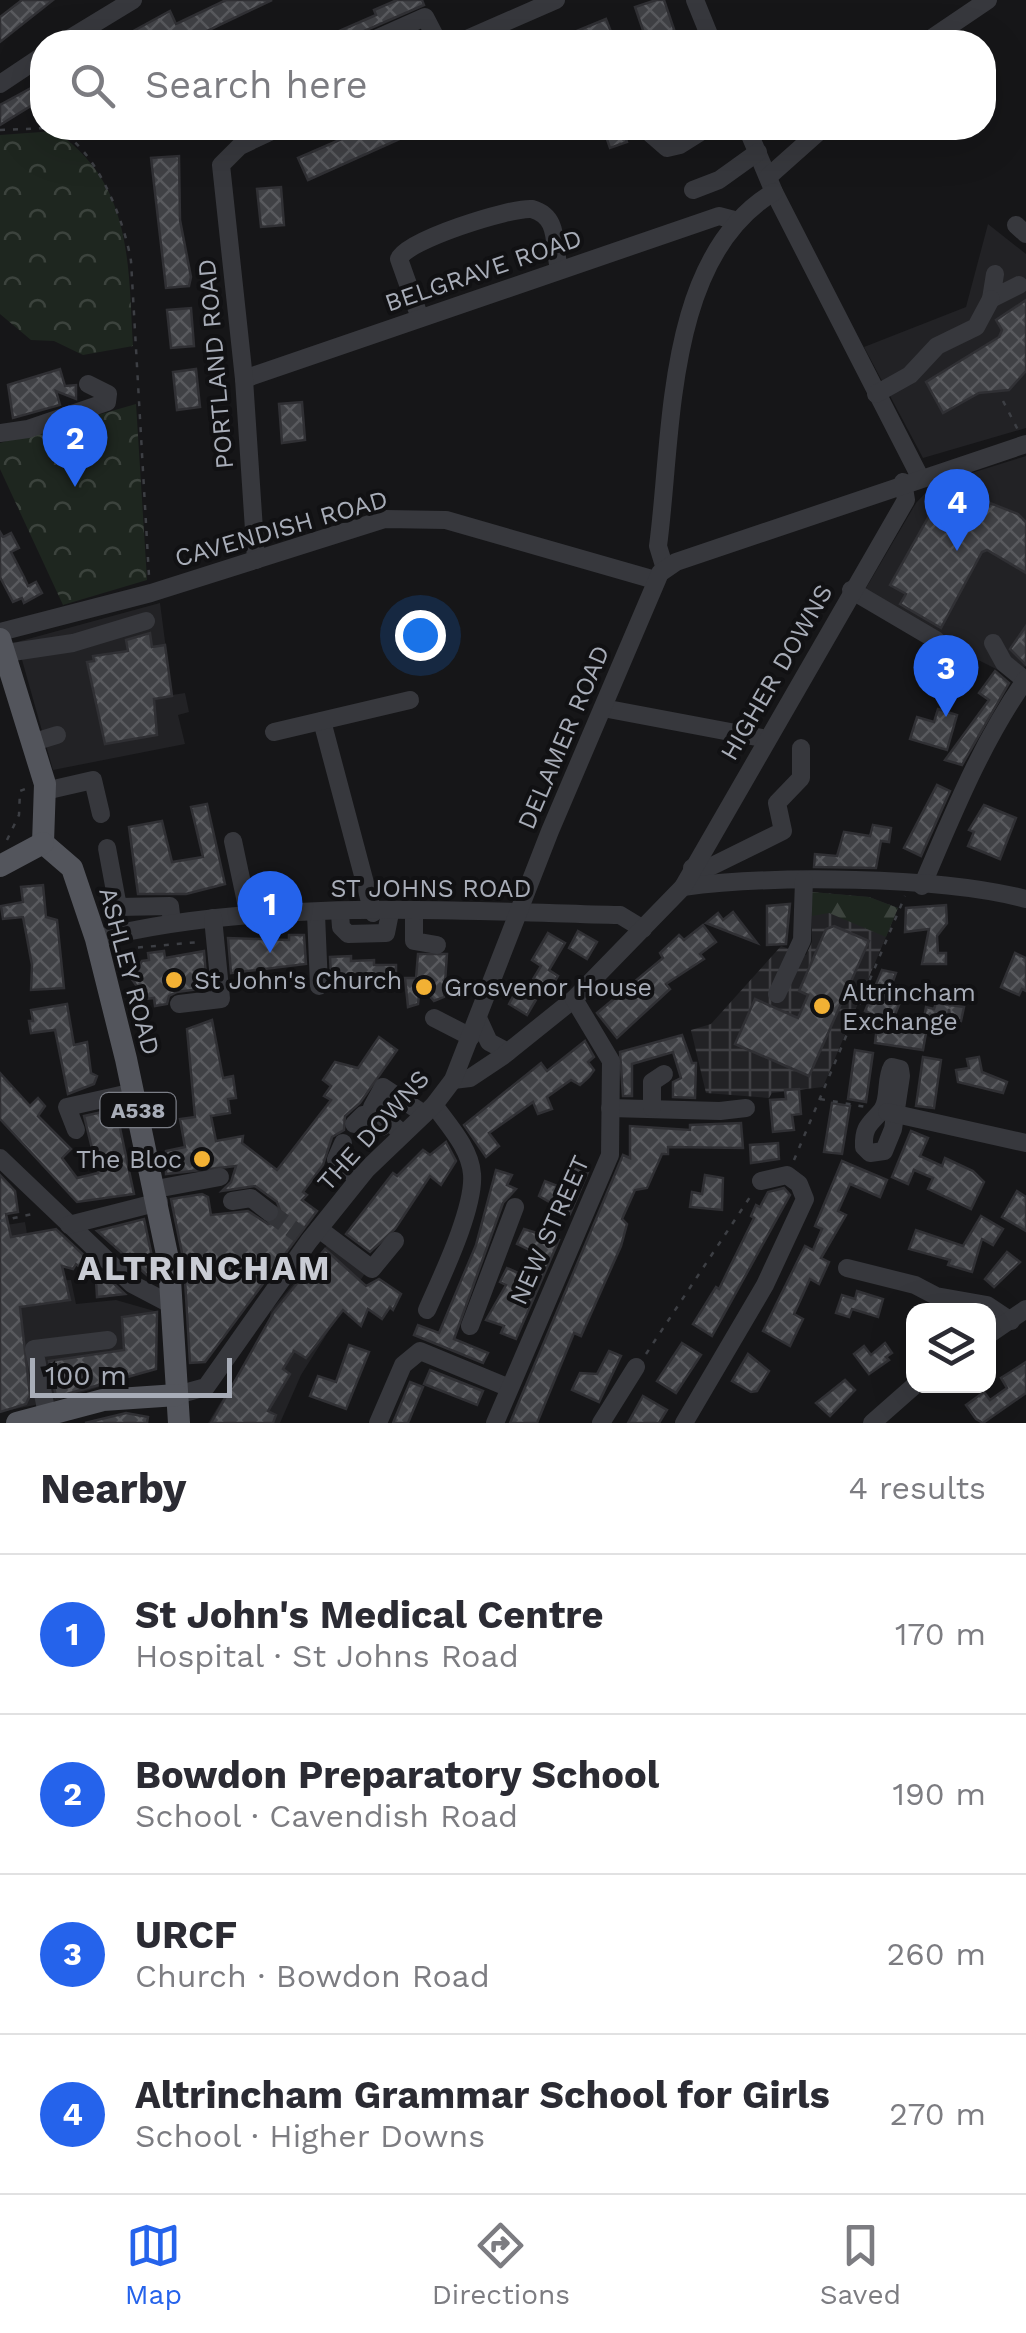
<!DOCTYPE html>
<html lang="en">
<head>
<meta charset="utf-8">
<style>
	body { margin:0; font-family:"Work Sans",sans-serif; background:#f2f2f3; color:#2b2b33 }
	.controls { position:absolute; right:30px; bottom:30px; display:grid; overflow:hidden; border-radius:20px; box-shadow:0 10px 40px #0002 }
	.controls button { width:90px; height:90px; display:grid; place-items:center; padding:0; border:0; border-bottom:2px solid #e1e1e2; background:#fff; color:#2b2b33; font:50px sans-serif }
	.scale { position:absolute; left:30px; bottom:25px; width:202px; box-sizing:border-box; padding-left:10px; border:5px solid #a8adb8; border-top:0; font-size:28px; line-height:35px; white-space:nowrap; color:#a8adb8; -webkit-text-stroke:8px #111113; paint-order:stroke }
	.you { position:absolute; left:420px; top:635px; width:35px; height:35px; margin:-25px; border:8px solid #fff; border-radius:50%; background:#1a73e8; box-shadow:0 0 0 15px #1a73e833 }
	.badge { display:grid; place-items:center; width:65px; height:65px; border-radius:50%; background:#2563eb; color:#fff; font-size:32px; font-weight:700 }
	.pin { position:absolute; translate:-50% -82px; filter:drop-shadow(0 2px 5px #0008) }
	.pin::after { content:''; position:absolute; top:52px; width:35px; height:30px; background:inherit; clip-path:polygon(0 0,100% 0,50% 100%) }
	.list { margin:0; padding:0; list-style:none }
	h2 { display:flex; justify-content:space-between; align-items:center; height:130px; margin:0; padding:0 40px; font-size:42px }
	h2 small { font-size:32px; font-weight:400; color:#7c7c81 }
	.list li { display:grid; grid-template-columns:65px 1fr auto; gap:30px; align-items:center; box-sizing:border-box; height:160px; padding:0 40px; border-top:2px solid #e1e1e2 }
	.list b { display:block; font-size:38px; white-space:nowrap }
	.list p { margin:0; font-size:32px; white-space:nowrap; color:#7c7c81 }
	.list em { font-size:32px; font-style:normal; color:#7c7c81 }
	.icon { flex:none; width:55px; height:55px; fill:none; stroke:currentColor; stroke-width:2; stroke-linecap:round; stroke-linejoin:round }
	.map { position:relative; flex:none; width:1026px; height:1423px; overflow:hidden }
	.search { position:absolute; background:#fff; box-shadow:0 10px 40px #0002; left:30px; right:30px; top:30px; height:110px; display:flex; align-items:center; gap:25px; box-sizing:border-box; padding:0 35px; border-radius:40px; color:#7c7c81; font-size:38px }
	.sheet { height:770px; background:#fff }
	nav { display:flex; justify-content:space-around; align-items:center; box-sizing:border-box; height:140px; border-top:2px solid #e1e1e2; background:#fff; font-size:28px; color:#7c7c81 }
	nav a { display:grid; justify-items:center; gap:5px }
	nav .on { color:#2563eb }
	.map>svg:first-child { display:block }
	.built { fill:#222225 }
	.industrial { fill:url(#industrial-grid) }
	.forest { fill:url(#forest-firs) }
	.park { fill:url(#park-crowns) }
	.building { fill:url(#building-cross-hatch); stroke:#303034; stroke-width:2.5 }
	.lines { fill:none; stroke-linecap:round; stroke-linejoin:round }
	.minor-tunnel { stroke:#333438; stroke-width:18; stroke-dasharray:18 9; stroke-linecap:butt }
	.path { stroke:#3d3f44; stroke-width:2.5; stroke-dasharray:5 8; stroke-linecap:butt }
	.minor { stroke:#37383d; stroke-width:18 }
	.major { stroke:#53555c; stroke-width:22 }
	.poi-dot { fill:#f2b134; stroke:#111113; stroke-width:4 }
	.labels { text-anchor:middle; stroke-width:8; stroke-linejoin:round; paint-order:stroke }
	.shield { fill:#111113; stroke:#7b7e86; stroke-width:2.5 }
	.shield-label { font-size:22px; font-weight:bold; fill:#a8adb8 }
	.street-label { font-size:25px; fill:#a8adb8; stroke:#111113 }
	.poi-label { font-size:25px; fill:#a8adb8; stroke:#111113; text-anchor:start }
	.district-label { font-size:35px; font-weight:bold; letter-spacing:2.5px; fill:#c9ccd4; stroke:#111113 }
</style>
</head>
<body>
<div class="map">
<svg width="1026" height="1423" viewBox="0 0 1026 1423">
	<defs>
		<pattern id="industrial-grid" width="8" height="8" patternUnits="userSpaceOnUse" patternTransform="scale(2.5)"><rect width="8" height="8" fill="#222225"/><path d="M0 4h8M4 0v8" fill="none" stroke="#3f3f43"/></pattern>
		<pattern id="forest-firs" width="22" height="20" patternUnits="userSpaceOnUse" patternTransform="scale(2.5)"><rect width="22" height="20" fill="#1e261f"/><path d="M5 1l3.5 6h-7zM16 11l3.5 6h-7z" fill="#3c433d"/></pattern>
		<pattern id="park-crowns" width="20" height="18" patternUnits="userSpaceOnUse" patternTransform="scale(2.5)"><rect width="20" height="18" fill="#1e261f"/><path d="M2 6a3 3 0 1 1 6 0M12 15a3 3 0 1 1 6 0" fill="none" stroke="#3c433d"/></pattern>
		<pattern id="building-cross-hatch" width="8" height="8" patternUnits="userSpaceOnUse" patternTransform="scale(2.5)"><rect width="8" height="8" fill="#404145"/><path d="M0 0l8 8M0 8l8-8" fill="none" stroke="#595a5e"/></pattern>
	</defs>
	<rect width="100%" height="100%" fill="#161618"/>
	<!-- built -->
	<g class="built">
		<path d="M988 224 1026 254V428L923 458 864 347 966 307Z"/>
		<path d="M1026 456V665L1016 679 859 600 916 503 933 485Z"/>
		<path d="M160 603 172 695 185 693 189 712 178 715 185 744 53 770 17 642Z"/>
		<path d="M25 1222 35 1281 71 1280 76 1304 116 1300 158 1312 156 1369 55 1401 0 1412V1226Z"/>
		<path d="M330 1242 367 1270 301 1375 280 1423H208L269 1323 271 1310Z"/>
	</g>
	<!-- industrial -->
	<path class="industrial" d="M812 892 869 897 898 908 823 1087 772 1093 769 1098 706 1093 691 1030 711 1024 781 946 806 955 812 942Z"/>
	<!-- forest -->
	<path class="forest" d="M812 892 869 897 898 908 886 937 829 913 812 916Z"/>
	<!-- park -->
	<g class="park">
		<path d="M55 131C133 183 128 265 133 346L83 355 54 341 31 340 0 314V135Z"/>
		<path d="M136 404 147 580 63 605 0 469V443Z"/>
	</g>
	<!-- building -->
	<g class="building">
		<path d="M22 0H53L0 42V17Z"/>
		<path d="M226 0H272L184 42H113L170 11 176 24Z"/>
		<path d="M397 0H422L424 5 364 31 355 42H314L376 15 374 10Z"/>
		<path d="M656 0H664L676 35 647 42 635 7Z"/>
		<path d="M606 19 615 42H550Z"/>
		<path d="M42 82V99L0 125V105Z"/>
		<path d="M356 128H424L308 180 298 158 351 135Z"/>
		<path d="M603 128H622L627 142 610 148Z"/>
		<path d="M179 156 180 220 191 277 189 286 166 288 151 158Z"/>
		<path d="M281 187 284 225 261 227 257 189Z"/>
		<path d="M1026 300V371L1009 390 979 393 943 413 926 382 999 337 1002 330 996 320Z"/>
		<path d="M191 308 194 346 171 348 167 310Z"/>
		<path d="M60 369 65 386 76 385V399L56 391 60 405 13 418 8 385Z"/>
		<path d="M196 369 200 407 177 410 173 372Z"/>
		<path d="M302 402 305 440 282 443 279 404Z"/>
		<path d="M942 493 982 516 990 503 1018 514 1026 522V573L987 550 982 552 941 628 900 604 906 594 890 585Z"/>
		<path d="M0 532 3 537 11 533 19 548 11 552 24 577 28 586 36 582 42 593 24 603 22 598 13 602 0 577Z"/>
		<path d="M1026 626V665L1010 649Z"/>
		<path d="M150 633 152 647 165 645 172 696 154 699 157 735 105 744 87 662 94 661 93 656 128 651 126 640Z"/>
		<path d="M995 671 1009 683 962 765 945 760 989 700 979 693Z"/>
		<path d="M938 709 957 715 947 750 910 739 917 717 934 722Z"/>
		<path d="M937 785 950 791 921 856 904 848Z"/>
		<path d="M207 804 225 884 186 894H138L129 827 162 821 172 862 203 857 191 807Z"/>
		<path d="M984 805 1016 818 1000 859 968 846 974 832 969 830Z"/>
		<path d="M873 825 891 828 889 842 881 841 876 868 814 867 815 854 837 856 844 832 870 836Z"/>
		<path d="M43 885 46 917 57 920 64 988 31 990 32 965 23 917 3 919 1 906 23 902 21 887Z"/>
		<path d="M790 904 786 944 767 945V906Z"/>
		<path d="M946 905 947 923 937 936 938 953H946V964H922L929 929 905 932 906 908Z"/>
		<path d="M733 912 757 943 706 923 718 913 723 920Z"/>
		<path d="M703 925 716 942 700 954 704 959 666 984 670 989 617 1038 597 1013 663 958 660 953 679 935 684 940Z"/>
		<path d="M834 926 869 941 809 1076 735 1044 755 999 798 1018 808 995 799 991 826 929Z"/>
		<path d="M578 931 597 942 587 959 569 948Z"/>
		<path d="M548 933 565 943 549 970 558 976 546 996 540 993 527 1015 509 1004 518 987 526 991 541 966 532 960Z"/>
		<path d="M289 935H304L306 964 231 973 228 938 289 940Z"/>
		<path d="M164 951 165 958 204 951 207 988 177 992 169 996 167 1004 155 1006 154 998 146 999 131 978 142 961 149 960 148 953Z"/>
		<path d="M1015 953 1026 958V991L1022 989 1019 995 1001 987Z"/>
		<path d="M418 954H447L444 997 434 1001 420 985 418 1004 408 1007 405 978H416Z"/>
		<path d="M351 956V961L374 960V965H396V985L331 977 330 957Z"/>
		<path d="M882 970 896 973 886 1000 899 1005 890 1027 926 1033 923 1050 875 1043 878 1017 865 1011Z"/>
		<path d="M936 1003 964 1007 961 1021 950 1018 949 1009 947 1021 924 1018 926 1007 934 1009Z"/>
		<path d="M67 1004 74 1045 87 1042 91 1073 97 1076 94 1084 68 1094 55 1030 31 1033 29 1021H33L31 1010Z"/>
		<path d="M212 1020 223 1078 233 1076 236 1098 228 1099 230 1113 211 1116 216 1141 243 1136 242 1143 277 1170 331 1100 324 1096 331 1086 323 1080 335 1062 358 1068 379 1037 397 1050 360 1103 345 1116 344 1130 332 1137 323 1165 303 1192 307 1195 302 1200 317 1211 205 1362 190 1363 184 1263 171 1199 202 1194 208 1197 211 1215 248 1211 268 1224 278 1220 281 1213 277 1202 255 1186 222 1191 231 1182 236 1166 166 1174V1151L185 1147 180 1119 195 1117 187 1029Z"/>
		<path d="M682 1035 692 1063H696L695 1098 673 1097V1082L681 1078 673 1052 632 1064V1096H623L620 1052Z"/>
		<path d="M585 1041 594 1057 588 1062 594 1070 589 1077 580 1085 571 1080 547 1097 552 1109 538 1114 533 1102 489 1133 499 1146 486 1157 464 1125 541 1063 547 1071Z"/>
		<path d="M855 1050 873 1053 866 1102 848 1099Z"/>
		<path d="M923 1057 941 1060 934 1108 916 1106Z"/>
		<path d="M979 1057 982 1072 1007 1082 1003 1093 958 1082 956 1070 969 1068 967 1059Z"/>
		<path d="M0 1073 30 1106 38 1098 45 1106 38 1116 71 1149 62 1158 77 1178 98 1173 84 1116 116 1109 134 1194 77 1202 0 1119Z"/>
		<path d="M799 1089 801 1114 792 1115 794 1130 773 1132 770 1100 786 1099 785 1090Z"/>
		<path d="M832 1103 850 1106 842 1154 824 1152Z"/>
		<path d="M741 1123 743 1148 668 1147V1154H662L647 1188 635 1190 622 1219 627 1224 621 1246 581 1336 574 1333 537 1423H510L623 1155 630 1158V1126L690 1130V1125Z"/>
		<path d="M911 1131 928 1138 920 1156 942 1166 945 1158 973 1171 984 1182 971 1209 928 1189 933 1178 914 1170 908 1184 892 1177Z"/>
		<path d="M446 1142 456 1161 441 1185 430 1176 395 1229 370 1252 346 1234 393 1173 397 1176 423 1150 430 1155Z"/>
		<path d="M778 1143 779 1159 751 1163 750 1145Z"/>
		<path d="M842 1161 887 1180 880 1197 850 1184 838 1211 846 1215 821 1258 829 1262 819 1284 810 1279 794 1314 803 1319 790 1346 763 1331 805 1246 813 1250 822 1229 815 1226Z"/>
		<path d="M577 1162 588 1172 570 1214 539 1196 545 1181 560 1187 569 1164Z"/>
		<path d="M496 1170 512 1175 507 1185 516 1189 503 1203 454 1339 488 1353 483 1363 414 1335 418 1325 439 1333 476 1245Z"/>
		<path d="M0 1175 15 1191 18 1212 6 1214 11 1237 56 1229 125 1294 97 1297 96 1280 76 1264 73 1269 62 1266 70 1300 20 1307 30 1395 26 1404 0 1412Z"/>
		<path d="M705 1175 723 1178 722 1210 690 1207 692 1192 702 1194Z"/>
		<path d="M784 1188 790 1195 712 1336 693 1324 716 1287 719 1289 754 1218 751 1216 756 1205 760 1207 768 1192Z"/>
		<path d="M1017 1191 1026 1197V1231L1002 1217Z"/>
		<path d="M981 1216 1003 1229 993 1245 982 1239 972 1272 948 1265 950 1260 909 1249 916 1230 963 1246Z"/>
		<path d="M144 1219 154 1266V1276H148L97 1231Z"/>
		<path d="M524 1229 559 1240 516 1339 501 1333 504 1326 486 1320 506 1285 500 1282 507 1268 523 1275 534 1252 517 1244Z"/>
		<path d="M325 1249 366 1286 379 1279 401 1294 393 1310 390 1307 382 1319 368 1309 361 1326 343 1310 306 1358 294 1351 283 1369 290 1374 268 1411 276 1415 273 1423H211L274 1312Z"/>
		<path d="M1007 1252 1020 1262 994 1287 985 1279Z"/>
		<path d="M857 1291 883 1299 878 1317 852 1309 849 1317 836 1313 842 1295 855 1299Z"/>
		<path d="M157 1312 156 1369 56 1397 49 1361 124 1350 122 1317Z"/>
		<path d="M682 1343 701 1355 676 1393 657 1381Z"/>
		<path d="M885 1343 892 1353 886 1357 889 1360 869 1374 854 1354 864 1346 871 1355Z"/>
		<path d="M349 1345 369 1352 346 1409 310 1396 318 1376 336 1382Z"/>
		<path d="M609 1351 621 1356 599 1402 572 1390 580 1373 597 1374Z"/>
		<path d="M748 1354 769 1371 757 1391 751 1392 732 1381Z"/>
		<path d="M1026 1362V1393L983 1423 976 1419 966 1405 984 1392 990 1400 1007 1388 1001 1378Z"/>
		<path d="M430 1370 483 1391 477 1405 424 1384Z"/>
		<path d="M845 1380 855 1390 830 1416 816 1403Z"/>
		<path d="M410 1382 423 1387 408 1423H393Z"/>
		<path d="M643 1396 667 1410 659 1423H628Z"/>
		<path d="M126 1413 148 1417 147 1423H85Z"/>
	</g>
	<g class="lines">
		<!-- minor-tunnel -->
		<path class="minor-tunnel" d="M269 1212 299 1234"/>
		<!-- path -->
		<g class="path">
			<path d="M54 128C95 145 124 219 131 261L149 576"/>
			<path d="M0 130 47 128"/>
			<path d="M1003 401 1018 430"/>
			<path d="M7 840 19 815 20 791 25 789"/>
			<path d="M124 967 133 948 199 942"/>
			<path d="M820 1099 866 1107"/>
			<path d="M794 1160 905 896"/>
			<path d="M0 1221 37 1213"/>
			<path d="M646 1354 752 1194"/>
		</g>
		<!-- minor -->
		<g class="minor">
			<path d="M695 0 712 42"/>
			<path d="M64 42 133 0"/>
			<path d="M369 42 425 17 438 42"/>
			<path d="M460 42 556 0"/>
			<path d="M926 42 988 0"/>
			<path d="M0 84 42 56"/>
			<path d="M644 128 667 148 680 145 707 128"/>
			<path d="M747 128 774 192 920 477"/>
			<path d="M768 177 823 128"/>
			<path d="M693 190 719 180 758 152"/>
			<path d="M1016 225 1026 234"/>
			<path d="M995 274 991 299 1019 285"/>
			<path d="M420 318 399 259C404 241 511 207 532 209 560 217 553 244 559 269"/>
			<path d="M244 379 719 216 738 221"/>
			<path d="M876 394 910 375 937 346 976 327 991 299"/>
			<path d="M0 433 28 429 107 402 108 394 88 384"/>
			<path d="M256 560 244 379 221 165 240 146 278 128"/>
			<path d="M665 569 658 546C673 436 664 257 774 192"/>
			<path d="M851 590 936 640 944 650"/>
			<path d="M0 632 151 593 385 519 446 520 655 580"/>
			<path d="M993 643 1004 663 1025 680"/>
			<path d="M6 653 73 643 146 621"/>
			<path d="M603 708 767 739"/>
			<path d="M322 721 373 913"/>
			<path d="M274 732 410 700"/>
			<path d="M34 742 57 735"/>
			<path d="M45 791 93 780 101 814"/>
			<path d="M233 841 249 916"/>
			<path d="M107 848 118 907 170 906 172 923"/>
			<path d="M692 868 710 867 783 831 777 803 801 778V748"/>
			<path d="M922 886C953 814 981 743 1026 679"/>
			<path d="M683 887C773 875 938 876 1026 899"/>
			<path d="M414 913V941L437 945"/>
			<path d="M316 914 319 986"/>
			<path d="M340 914 341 927 348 934 386 933 390 913"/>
			<path d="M96 939C253 898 457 911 620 915L643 929"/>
			<path d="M777 994 802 940 804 880"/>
			<path d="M179 1004 221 999 213 918"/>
			<path d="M434 1018 471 1037"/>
			<path d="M478 1018 489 1042 508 1052"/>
			<path d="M892 1067 900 1069 901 1076 893 1129 884 1151 870 1153 864 1147C863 1125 871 1124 882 1110 890 1099 885 1079 892 1067Z"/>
			<path d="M453 1080 470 1078 503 1056 574 999 683 887 906 500 903 482"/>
			<path d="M610 1108 720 1111 746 1108"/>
			<path d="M652 1108V1082L664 1074"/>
			<path d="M887 1112 1026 1143"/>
			<path d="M354 1124 363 1115 382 1127"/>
			<path d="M76 1130 67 1107 134 1092"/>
			<path d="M403 1134 372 1107 383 1087 424 1114"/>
			<path d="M343 1143 336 1159 358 1179"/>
			<path d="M0 1158 132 1284 172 1305"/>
			<path d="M156 1189 220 1177"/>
			<path d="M232 1201 251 1198 269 1212"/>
			<path d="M69 1225 159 1202"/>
			<path d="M319 1229 372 1269 395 1241"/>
			<path d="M847 1268 915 1285 936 1296 987 1305 1011 1321"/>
			<path d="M427 1310C441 1278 475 1208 472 1174 470 1148 449 1126 434 1105"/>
			<path d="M470 1326 515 1207"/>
			<path d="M988 1335 1026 1309"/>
			<path d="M177 1395 206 1387 309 1241 366 1170 434 1105 453 1080 550 831 660 573 676 562 1026 444"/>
			<path d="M47 1414 34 1349 108 1340"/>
			<path d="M378 1423 403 1365 420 1351 507 1387"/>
			<path d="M495 1423 610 1155 611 1061 574 999"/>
			<path d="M601 1423 636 1367"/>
			<path d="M684 1423 765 1285 805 1199 799 1184 787 1175 761 1181"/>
			<path d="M872 1423 914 1386"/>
		</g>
		<!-- major -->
		<g class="major">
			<path d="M0 639 45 784 43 843"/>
			<path d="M43 843 72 868 96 939 126 1059 169 1264 179 1423"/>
			<path d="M0 866 43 843"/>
			<path d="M17 1423 103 1400 177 1395"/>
		</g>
	</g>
	<!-- markers -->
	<g class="poi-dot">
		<circle cx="174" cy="980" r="10"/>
		<circle cx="424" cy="987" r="10"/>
		<circle cx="822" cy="1006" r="10"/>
		<circle cx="202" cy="1159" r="10"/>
	</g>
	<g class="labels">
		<!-- shield labels -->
		<rect class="shield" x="100.5" y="1093" width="75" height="34" rx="8"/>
		<g class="shield-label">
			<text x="138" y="1118">A538</text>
		</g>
		<!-- street labels -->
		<g class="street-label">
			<text transform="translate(483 270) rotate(-19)" y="9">BELGRAVE ROAD</text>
			<text transform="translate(215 364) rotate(-95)" y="9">PORTLAND ROAD</text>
			<text transform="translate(281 528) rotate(-16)" y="9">CAVENDISH ROAD</text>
			<text transform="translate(776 672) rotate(-60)" y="9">HIGHER DOWNS</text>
			<text transform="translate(563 737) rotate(-67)" y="9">DELAMER ROAD</text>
			<text x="431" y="897">ST JOHNS ROAD</text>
			<text transform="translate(130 971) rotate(75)" y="9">ASHLEY ROAD</text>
			<text transform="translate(373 1130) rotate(-48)" y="9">THE DOWNS</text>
			<text transform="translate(549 1230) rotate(-66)" y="9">NEW STREET</text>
		</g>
		<!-- poi labels -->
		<g class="poi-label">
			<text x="194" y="989">St John's Church</text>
			<text x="444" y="996">Grosvenor House</text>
			<text x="842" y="1001">Altrincham<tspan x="842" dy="29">Exchange</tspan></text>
			<text x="182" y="1168" text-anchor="end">The Bloc</text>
		</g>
		<!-- district labels -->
		<g class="district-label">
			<text x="205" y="1280">ALTRINCHAM</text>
		</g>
	</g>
</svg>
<div class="controls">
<button><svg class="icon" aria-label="layers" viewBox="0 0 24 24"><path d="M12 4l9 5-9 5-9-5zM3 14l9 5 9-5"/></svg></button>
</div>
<div class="scale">100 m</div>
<div class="you"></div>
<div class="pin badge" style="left:270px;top:953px">1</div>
<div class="pin badge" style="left:75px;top:487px">2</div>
<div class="pin badge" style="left:946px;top:717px">3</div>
<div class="pin badge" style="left:957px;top:551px">4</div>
<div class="search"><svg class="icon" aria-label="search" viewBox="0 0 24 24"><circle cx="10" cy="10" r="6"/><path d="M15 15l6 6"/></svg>Search here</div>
</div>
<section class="sheet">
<h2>Nearby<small>4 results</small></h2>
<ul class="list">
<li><span class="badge">1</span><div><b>St John's Medical Centre</b><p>Hospital · St Johns Road</p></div><em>170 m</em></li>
<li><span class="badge">2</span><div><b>Bowdon Preparatory School</b><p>School · Cavendish Road</p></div><em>190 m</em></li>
<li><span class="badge">3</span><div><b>URCF</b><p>Church · Bowdon Road</p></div><em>260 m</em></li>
<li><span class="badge">4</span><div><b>Altrincham Grammar School for Girls</b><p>School · Higher Downs</p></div><em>270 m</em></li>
</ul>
</section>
<nav>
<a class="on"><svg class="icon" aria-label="map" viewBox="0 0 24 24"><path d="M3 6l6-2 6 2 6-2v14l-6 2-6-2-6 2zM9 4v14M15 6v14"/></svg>Map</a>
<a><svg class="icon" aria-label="directions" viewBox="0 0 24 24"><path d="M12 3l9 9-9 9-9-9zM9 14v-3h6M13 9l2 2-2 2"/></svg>Directions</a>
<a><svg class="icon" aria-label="saved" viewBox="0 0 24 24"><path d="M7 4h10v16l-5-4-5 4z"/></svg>Saved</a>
</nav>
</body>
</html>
